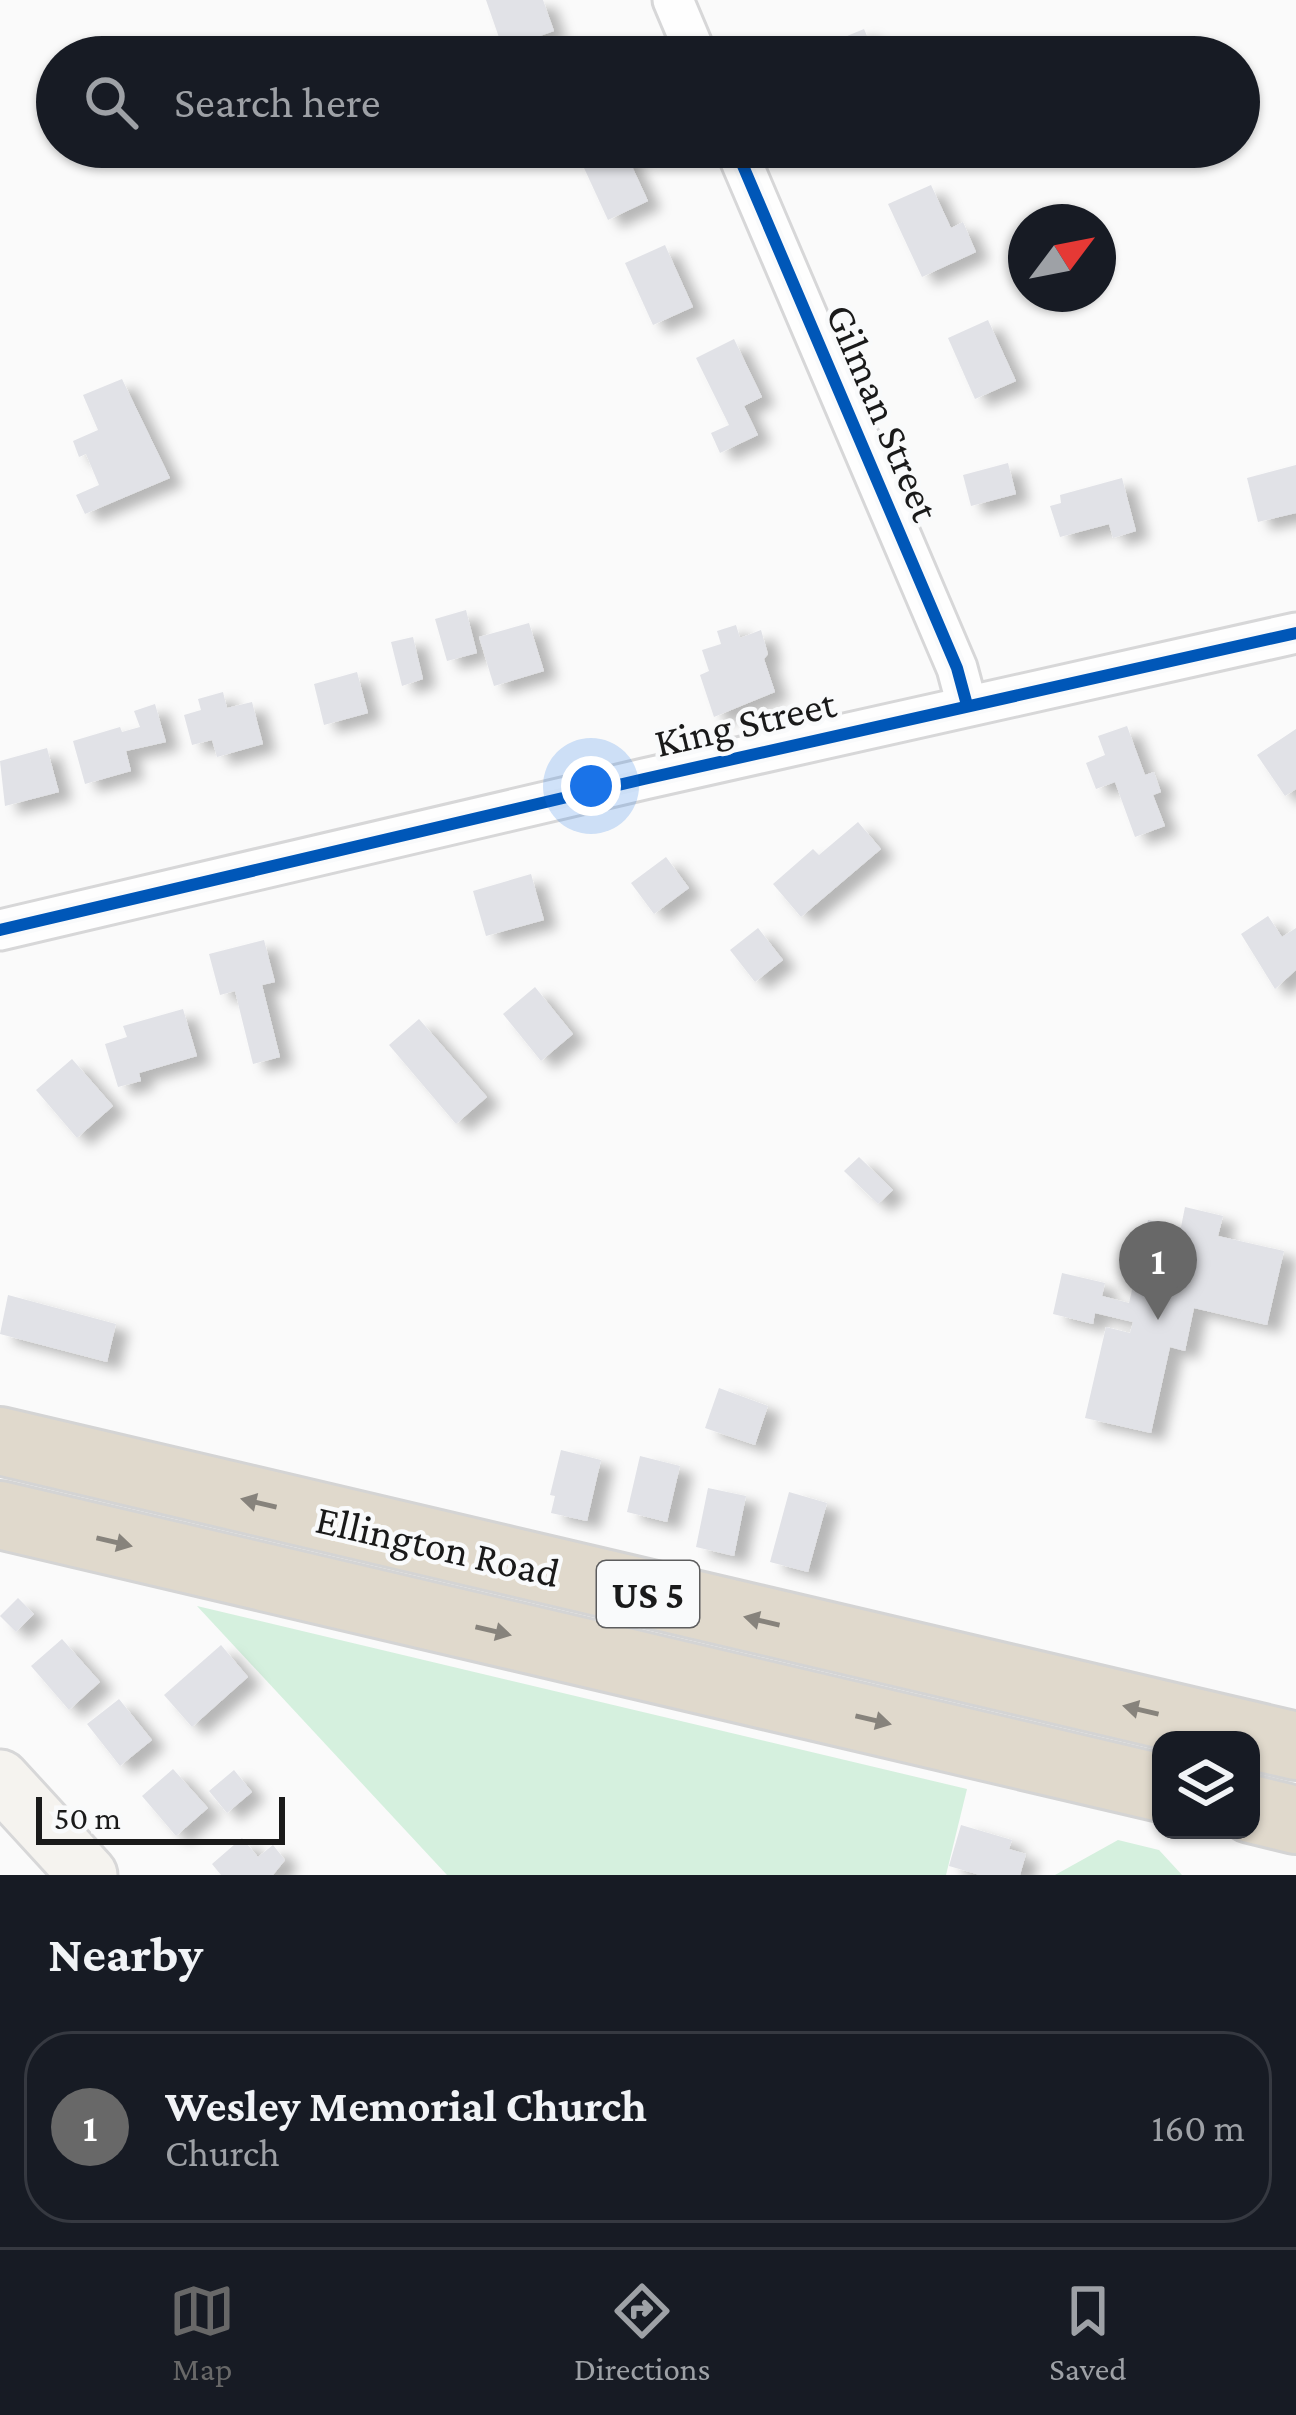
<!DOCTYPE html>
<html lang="en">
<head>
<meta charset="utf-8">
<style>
	body { margin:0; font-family:"Crimson Pro",serif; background:#242831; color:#f1f3f6 }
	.controls { position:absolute; right:36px; bottom:36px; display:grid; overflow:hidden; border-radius:24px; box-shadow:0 3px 9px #0004 }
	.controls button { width:108px; height:108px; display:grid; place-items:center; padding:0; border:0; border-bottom:3px solid #363941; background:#171b24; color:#f1f3f6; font:60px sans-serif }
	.compass { position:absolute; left:1008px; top:204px; width:108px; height:108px; border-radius:50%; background:#171b24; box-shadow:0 3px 9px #0004; rotate:58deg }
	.scale { position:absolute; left:36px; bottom:30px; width:249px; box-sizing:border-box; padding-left:12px; border:6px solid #1a1a1a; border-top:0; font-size:33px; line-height:42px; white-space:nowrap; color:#1a1a1a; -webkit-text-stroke:9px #f9fafb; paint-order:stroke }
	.you { position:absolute; left:591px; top:786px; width:42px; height:42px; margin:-30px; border:9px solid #fff; border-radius:50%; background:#1a73e8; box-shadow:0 0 0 18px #1a73e833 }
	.badge { display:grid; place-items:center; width:78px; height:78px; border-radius:50%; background:#686868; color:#fff; font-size:39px; font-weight:700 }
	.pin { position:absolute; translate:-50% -99px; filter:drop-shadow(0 3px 6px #0008) }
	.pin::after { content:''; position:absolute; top:63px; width:42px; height:36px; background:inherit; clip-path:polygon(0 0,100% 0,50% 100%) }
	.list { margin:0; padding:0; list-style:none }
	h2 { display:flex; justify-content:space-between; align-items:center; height:156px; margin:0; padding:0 48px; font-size:51px }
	h2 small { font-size:39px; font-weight:400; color:#9ea1a6 }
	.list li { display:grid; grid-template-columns:78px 1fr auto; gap:36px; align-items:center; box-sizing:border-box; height:192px; margin:0 24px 24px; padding:0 24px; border:3px solid #363941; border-radius:48px }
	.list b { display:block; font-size:45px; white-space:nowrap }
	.list p { margin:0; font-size:39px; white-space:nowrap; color:#9ea1a6 }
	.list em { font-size:39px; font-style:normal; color:#9ea1a6 }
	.icon { flex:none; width:66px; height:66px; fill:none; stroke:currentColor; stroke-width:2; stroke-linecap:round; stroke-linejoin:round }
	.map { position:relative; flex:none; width:1296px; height:1875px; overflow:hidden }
	.search { position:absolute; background:#171b24; box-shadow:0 3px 9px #0004; left:36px; right:36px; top:36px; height:132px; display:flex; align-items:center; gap:30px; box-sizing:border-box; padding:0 42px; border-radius:66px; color:#9ea1a6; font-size:45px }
	.sheet { height:372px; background:#171b24 }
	nav { display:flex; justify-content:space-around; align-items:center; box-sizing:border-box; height:168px; border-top:3px solid #363941; background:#171b24; font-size:33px; color:#9ea1a6 }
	nav a { display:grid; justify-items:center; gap:6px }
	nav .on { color:#686868 }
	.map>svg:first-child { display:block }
	.green { fill:#d5f0de }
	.building { fill:#e1e2e7; filter:url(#shadow) }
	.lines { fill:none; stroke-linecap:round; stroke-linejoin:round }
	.street-casing { stroke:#d7d7d8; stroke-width:45 }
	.secondary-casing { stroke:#d7d7d8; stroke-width:63 }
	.highway-casing { stroke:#d4d4d4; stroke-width:72 }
	.street { stroke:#fefefe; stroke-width:39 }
	.secondary { stroke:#f5f3ef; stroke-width:57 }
	.highway { stroke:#e0d9cc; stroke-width:66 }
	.cycleway-casing { stroke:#f9fafb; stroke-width:20 }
	.cycleway { stroke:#0057b8; stroke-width:12 }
	.oneway { fill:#87837c }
	.labels { text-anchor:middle; stroke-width:9; stroke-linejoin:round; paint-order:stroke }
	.shield { fill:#f9fafb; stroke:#5d5d5e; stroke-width:3 }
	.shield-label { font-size:39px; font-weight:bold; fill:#1a1a1a }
	.street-label { font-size:42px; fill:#1a1a1a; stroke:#f9fafb }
</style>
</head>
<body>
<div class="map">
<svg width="1296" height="1875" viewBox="0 0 1296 1875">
	<defs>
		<filter id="shadow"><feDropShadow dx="13" dy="8" stdDeviation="6" flood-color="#0004"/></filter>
	</defs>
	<rect width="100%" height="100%" fill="#fafafa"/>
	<!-- green -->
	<g class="green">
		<path d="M197 1606 967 1789 946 1875H447Z"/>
		<path d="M1118 1840 1159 1850 1182 1875H1055Z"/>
	</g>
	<!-- building -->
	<g class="building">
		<path d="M486 0H543L554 31 503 49Z"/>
		<path d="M864 29 876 57H828L823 46Z"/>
		<path d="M601 147H623L648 201 608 220 579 157Z"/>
		<path d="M931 185 951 228 963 222 976 252 922 277 888 204Z"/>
		<path d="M665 245 693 307 653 325 625 263Z"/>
		<path d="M988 320 1016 381 975 399 948 338Z"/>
		<path d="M734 339 762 397 744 406 758 435 720 453 711 433 729 425 696 358Z"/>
		<path d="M122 379 170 478 85 514 76 495 99 485 86 454 79 457 73 441 98 430 83 395Z"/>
		<path d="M1008 463 1016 494 971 506 963 475Z"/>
		<path d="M1296 465V513L1258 522 1247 478Z"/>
		<path d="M1122 478 1136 531 1113 538 1109 524 1060 537 1050 506 1061 503 1060 495Z"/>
		<path d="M466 610 477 653 447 661 435 619Z"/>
		<path d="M529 623 544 671 494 686 479 637Z"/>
		<path d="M736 625 740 638 761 630 768 654 764 659 775 692 714 717 700 675 709 671 702 650 721 644 717 631Z"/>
		<path d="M413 637 423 679 402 686 391 642Z"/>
		<path d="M357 672 368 713 324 725 314 684Z"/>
		<path d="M223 692 227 708 252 702 263 744 217 757 212 740 192 745 184 715 201 710 198 699Z"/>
		<path d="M155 704 166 742 126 751 131 771 85 784 73 741 120 727 122 732 140 727 134 711Z"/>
		<path d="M1127 726 1145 775 1154 772 1161 792 1153 795 1165 826 1135 837 1115 782 1096 789 1086 763 1105 755 1098 736Z"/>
		<path d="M1296 729V789L1285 796 1257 755Z"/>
		<path d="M47 748 59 792 5 806 0 761Z"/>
		<path d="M858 822 881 849 801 917 773 884 813 849 819 855Z"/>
		<path d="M666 857 689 888 654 914 631 883Z"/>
		<path d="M531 874 544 920 486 936 473 891Z"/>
		<path d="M1268 916 1282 937 1296 928V970L1275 989 1241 934Z"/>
		<path d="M758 928 783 960 755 982 730 950Z"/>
		<path d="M264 940 275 982 262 985 280 1057 253 1064 235 991 220 995 209 954Z"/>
		<path d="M535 987 573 1034 541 1061 503 1014Z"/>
		<path d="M183 1009 197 1056 139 1073 141 1081 118 1087 105 1044 127 1037 123 1026Z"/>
		<path d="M419 1019 487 1097 456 1124 389 1045Z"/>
		<path d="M72 1059 113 1106 77 1138 36 1090Z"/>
		<path d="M859 1157 893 1190 878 1204 844 1171Z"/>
		<path d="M1185 1207 1223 1216 1218 1236 1284 1251 1267 1325 1194 1308 1185 1351 1170 1347 1151 1433 1085 1418 1106 1327 1130 1333 1133 1322 1095 1313 1093 1324 1053 1314 1062 1273 1105 1283 1102 1296 1129 1303 1148 1220 1181 1227Z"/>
		<path d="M8 1295 116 1324 107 1362 0 1334Z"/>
		<path d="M719 1388 768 1406 755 1445 705 1428Z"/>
		<path d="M561 1450 601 1460 587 1521 551 1513 555 1496 550 1495Z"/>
		<path d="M640 1456 680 1466 667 1522 627 1512Z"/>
		<path d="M708 1488 746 1496 734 1556 696 1547Z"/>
		<path d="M789 1492 827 1503 808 1572 770 1562Z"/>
		<path d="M18 1598 34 1614 16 1632 0 1616Z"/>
		<path d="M62 1639 100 1682 69 1710 31 1666Z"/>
		<path d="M221 1645 248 1677 192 1727 164 1695Z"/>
		<path d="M119 1699 152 1740 120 1766 87 1724Z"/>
		<path d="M173 1769 208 1808 176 1836 142 1796Z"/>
		<path d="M234 1770 252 1792 227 1813 209 1791Z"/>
		<path d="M961 1825 1012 1840 1009 1849 1026 1854 1020 1875H980L949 1866Z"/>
		<path d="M242 1838 258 1857 273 1845 285 1860 273 1875H221L212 1864Z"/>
	</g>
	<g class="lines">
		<defs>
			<g id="street">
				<path d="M673 0 697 57"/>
				<path d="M735 147 957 668 967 705"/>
				<path d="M0 930 644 779 1296 633"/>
			</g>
			<path id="secondary" d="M0 1779 88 1875"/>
			<g id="highway">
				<path d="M0 1441 1296 1746"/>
				<path d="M0 1515 1161 1788"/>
				<path d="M1251 1809 1296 1820"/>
			</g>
		</defs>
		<!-- street casing -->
		<use href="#street" class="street-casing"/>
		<!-- secondary casing -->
		<use href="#secondary" class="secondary-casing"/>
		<!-- highway casing -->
		<use href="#highway" class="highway-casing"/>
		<!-- street -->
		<use href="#street" class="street"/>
		<!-- secondary -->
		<use href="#secondary" class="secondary"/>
		<!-- highway -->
		<use href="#highway" class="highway"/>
		<defs>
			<g id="cycleway">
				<path d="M735 147 957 668 967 705"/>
				<path d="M0 930 644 779 1296 633"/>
			</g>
		</defs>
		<!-- cycleway casing -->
		<use href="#cycleway" class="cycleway-casing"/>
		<!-- cycleway -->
		<use href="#cycleway" class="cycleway"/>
	</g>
	<!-- one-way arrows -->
	<defs><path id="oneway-solid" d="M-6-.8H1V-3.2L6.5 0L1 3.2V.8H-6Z" transform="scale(3)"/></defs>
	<g class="oneway">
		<use href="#oneway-solid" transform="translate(259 1503) rotate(-167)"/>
		<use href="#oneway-solid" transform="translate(114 1542) rotate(13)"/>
		<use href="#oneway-solid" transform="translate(762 1621) rotate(-167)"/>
		<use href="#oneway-solid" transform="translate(493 1631) rotate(13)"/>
		<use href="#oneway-solid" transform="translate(1141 1710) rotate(-167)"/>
		<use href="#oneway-solid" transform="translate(873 1720) rotate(13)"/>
	</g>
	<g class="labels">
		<!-- shield labels -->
		<rect class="shield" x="597" y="1561" width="102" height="66" rx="9"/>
		<g class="shield-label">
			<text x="648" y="1608">US 5</text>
		</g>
		<!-- street labels -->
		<g class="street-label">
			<text transform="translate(884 412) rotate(67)" y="15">Gilman Street</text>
			<text transform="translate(745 722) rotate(-13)" y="15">King Street</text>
			<text transform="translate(438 1545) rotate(13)" y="15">Ellington Road</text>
		</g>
	</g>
</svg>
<div class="controls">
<button><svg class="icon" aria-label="layers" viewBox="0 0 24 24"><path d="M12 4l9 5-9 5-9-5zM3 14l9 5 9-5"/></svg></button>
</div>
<svg class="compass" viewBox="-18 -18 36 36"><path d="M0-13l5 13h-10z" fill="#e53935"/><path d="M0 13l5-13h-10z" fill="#9ea1a6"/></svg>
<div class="scale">50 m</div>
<div class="you"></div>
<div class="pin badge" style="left:1158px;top:1320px">1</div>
<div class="search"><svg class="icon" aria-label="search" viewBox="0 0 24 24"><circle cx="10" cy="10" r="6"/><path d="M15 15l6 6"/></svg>Search here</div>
</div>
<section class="sheet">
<h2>Nearby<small></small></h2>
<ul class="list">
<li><span class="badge">1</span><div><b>Wesley Memorial Church</b><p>Church</p></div><em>160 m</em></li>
</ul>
</section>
<nav>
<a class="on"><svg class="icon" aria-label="map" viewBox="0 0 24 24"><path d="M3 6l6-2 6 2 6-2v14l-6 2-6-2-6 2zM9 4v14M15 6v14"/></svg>Map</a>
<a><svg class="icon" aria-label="directions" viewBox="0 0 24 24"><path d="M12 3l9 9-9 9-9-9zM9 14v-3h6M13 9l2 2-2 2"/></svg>Directions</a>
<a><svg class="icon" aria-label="saved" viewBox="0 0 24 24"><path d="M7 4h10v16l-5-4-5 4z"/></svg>Saved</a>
</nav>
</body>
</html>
